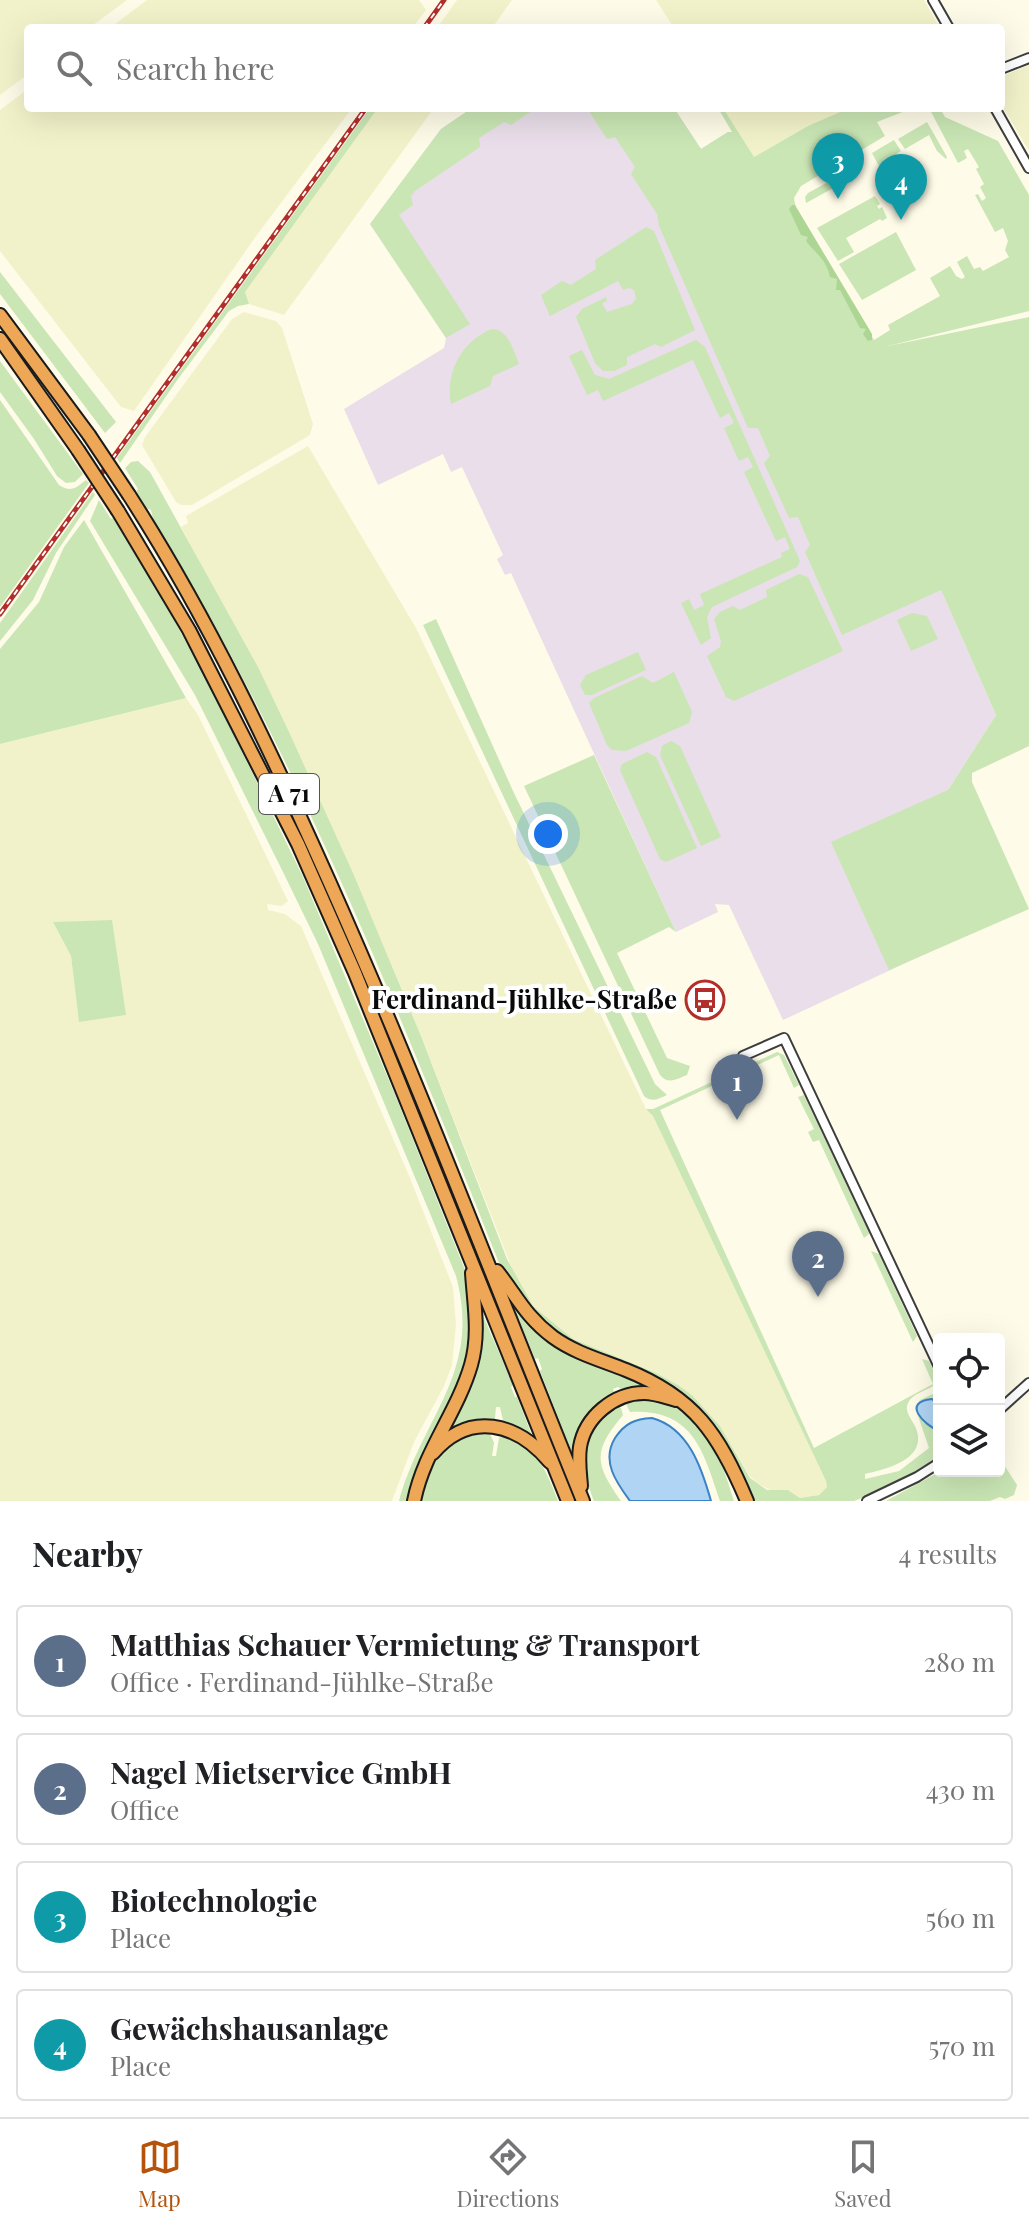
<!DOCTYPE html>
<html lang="en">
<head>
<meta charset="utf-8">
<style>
	body { margin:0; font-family:"Playfair Display",serif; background:#f2f2f2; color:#202124 }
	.controls { position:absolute; right:24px; bottom:24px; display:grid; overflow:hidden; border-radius:8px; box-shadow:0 8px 32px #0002 }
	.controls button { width:72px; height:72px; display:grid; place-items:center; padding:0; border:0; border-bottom:2px solid #e0e0e0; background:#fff; color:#202124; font:40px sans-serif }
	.you { position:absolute; left:548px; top:834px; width:28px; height:28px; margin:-20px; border:6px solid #fff; border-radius:50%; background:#1a73e8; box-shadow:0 0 0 12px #1a73e833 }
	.badge { display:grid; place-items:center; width:52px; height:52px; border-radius:50%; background:#b45309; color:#fff; font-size:26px; font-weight:700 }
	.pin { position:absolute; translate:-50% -66px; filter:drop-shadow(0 2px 4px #0008) }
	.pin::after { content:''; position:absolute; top:42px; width:28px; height:24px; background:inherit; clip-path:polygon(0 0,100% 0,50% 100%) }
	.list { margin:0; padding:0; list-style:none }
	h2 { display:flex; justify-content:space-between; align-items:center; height:104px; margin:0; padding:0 32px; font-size:34px }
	h2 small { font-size:26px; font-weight:400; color:#757577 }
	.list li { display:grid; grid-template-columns:52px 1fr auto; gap:24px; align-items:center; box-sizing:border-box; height:112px; margin:0 16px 16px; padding:0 16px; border:2px solid #e0e0e0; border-radius:8px }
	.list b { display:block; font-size:30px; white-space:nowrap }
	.list p { margin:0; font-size:26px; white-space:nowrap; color:#757577 }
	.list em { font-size:26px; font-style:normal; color:#757577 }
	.icon { flex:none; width:44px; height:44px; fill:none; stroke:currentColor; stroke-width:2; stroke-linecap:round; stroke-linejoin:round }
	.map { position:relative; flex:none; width:1029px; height:1501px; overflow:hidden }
	.search { position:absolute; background:#fff; box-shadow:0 8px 32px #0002; left:24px; right:24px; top:24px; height:88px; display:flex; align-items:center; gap:20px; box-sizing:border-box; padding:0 28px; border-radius:8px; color:#757577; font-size:30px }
	.sheet { height:616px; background:#fff }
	nav { display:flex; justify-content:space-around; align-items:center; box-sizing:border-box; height:112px; border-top:2px solid #e0e0e0; background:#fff; font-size:22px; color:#757577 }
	nav a { display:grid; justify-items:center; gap:4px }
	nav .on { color:#b45309 }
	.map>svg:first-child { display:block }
	.industrial { fill:#e9dee9 }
	.farmland { fill:#f2f2ca; fill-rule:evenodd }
	.green { fill:#cae6b5 }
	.forest { fill:#add695 }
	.water { fill:#b0d4f3; stroke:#3a83c6; stroke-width:2 }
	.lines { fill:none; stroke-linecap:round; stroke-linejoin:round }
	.minor-casing { stroke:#3d3d3d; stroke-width:12 }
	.highway-casing { stroke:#1b1b1b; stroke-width:16 }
	.minor { stroke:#fff; stroke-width:8 }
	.highway { stroke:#eda757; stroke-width:12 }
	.rail-casing { stroke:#b22e2a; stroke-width:5 }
	.rail { stroke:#fff; stroke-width:2; stroke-dasharray:6; stroke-linecap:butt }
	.highway-bridge-casing { stroke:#1b1b1b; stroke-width:16; stroke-linecap:butt }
	.highway-bridge { stroke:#eda757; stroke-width:12 }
	.labels { text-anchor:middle; stroke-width:8; stroke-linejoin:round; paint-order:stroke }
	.shield { fill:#fff; stroke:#545454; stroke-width:2 }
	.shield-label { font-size:24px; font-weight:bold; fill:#0a0a0a }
	.poi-label { font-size:26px; font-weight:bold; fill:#0a0a0a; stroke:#fff; text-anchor:end }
</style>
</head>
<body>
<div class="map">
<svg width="1029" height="1501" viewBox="0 0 1029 1501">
	<rect width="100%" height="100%" fill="#fefbe8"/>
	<!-- industrial -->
	<path class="industrial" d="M472 108H674L701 149 728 132 941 590 996 715 948 790 981 928 783 1020 729 905 715 904 718 912 676 932 511 573 505 575 497 559 503 555 462 467 451 472 443 454 378 485 344 409 444 348 446 338 370 224 441 129Z"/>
	<!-- farmland -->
	<g class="farmland">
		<path d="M0 0H127L89 28H28V74L0 95Z"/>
		<path d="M147 0H419L426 10 412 28H110Z"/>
		<path d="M457 0H512L492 28H437Z"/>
		<path d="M656 0H924L940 28H674Z"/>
		<path d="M1029 65V151L1001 104V77Z"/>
		<path d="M28 89V108H352L254 239 134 411 121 407 0 251V110Z"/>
		<path d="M378 108H434L284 315 249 304 244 292Z"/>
		<path d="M723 108H849L808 126 753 158Z"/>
		<path d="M244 312 276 321 282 328 313 424 310 435 192 505H181L176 502 142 445 145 437 232 319Z"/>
		<path d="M308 446 416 628 646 1109 653 1116 826 1481 827 1487 819 1495 800 1498 788 1490H770L757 1483 748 1474 720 1426 693 1396 656 1373 573 1339 533 1306 517 1281 421 1036 354 875 290 734 181 527 188 523 186 516Z"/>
		<path d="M186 698 198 715 288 901 282 906 267 904 268 910 285 914 301 926 410 1178 453 1287 456 1324 452 1365 444 1386 414 1442 392 1501H0V744ZM53 922 126 1015 79 1021 71 956Z"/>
	</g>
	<!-- green -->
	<g class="green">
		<path d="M370 108H378L245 292 249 304 238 306 229 311 178 379 120 463 117 458Z"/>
		<path d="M472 108H536L511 125 504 122 479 138 480 147 415 191 411 196 413 205 399 215 470 324 446 338 370 224 441 129Z"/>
		<path d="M587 108H674L701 149 728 132H732L718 108H723L754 157 808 126 849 108H913L877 122 885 136 801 186 794 198 796 209 874 340 890 330 888 325 940 296 930 278 950 266 956 276 962 279 965 277 957 262 967 256 974 269 980 267 983 271 1009 257 1005 250 1008 241 1003 228 995 232 975 195 978 194 982 201 986 198 980 187 984 184 976 169 979 167 968 149 964 151 967 158 958 163 929 108H940L945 117 998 141 1029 195V311L888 346 1029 317V746L972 773V782L1029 909 889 970 831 842 948 790 996 715 941 590 842 635 805 552 810 545 798 517 789 518 764 463 770 456 758 428H748L659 226 657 214 631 174 635 167 615 137 607 139Z"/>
		<path d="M927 122 947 157 946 159 937 151 929 135 905 149 898 139Z"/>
		<path d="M894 140 901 151 888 159 896 173 909 167 911 170 888 183 872 153Z"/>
		<path d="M848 171 850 175 855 172 857 175 806 203 805 197 808 193Z"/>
		<path d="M875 196 880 204 877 206 879 209 882 207 887 218 882 221 880 219 846 238 854 252 838 261 817 228Z"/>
		<path d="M646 227 654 231 695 330 661 347 655 344 627 357V365L614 371H603L595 363 576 317 582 309 606 297 607 301 602 303 607 312 632 304 636 299 634 290 629 288 623 290 618 281 550 316 541 295 562 281 571 285 596 269 595 260Z"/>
		<path d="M896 232 916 270 862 300 839 264Z"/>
		<path d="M0 272 116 422 105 433 0 294Z"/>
		<path d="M492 329C509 330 513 350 519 364L493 376 490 386 451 404C445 372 462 341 492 329Z"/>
		<path d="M696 340 705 347 800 561 797 567 712 607 707 617 711 638 701 645 681 603 689 599 694 610 704 605 700 594 782 557 781 553 790 549 785 537 776 541 744 472 753 467 748 457 739 461 724 428 734 423 729 413 720 418 693 360 603 401 598 390 587 395 569 356 582 350 595 375 609 379Z"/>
		<path d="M0 361 83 474 75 482 66 483 57 476 34 439 0 392Z"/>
		<path d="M0 400 59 485C71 493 76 488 86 480L89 483 0 607Z"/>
		<path d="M138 461 150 472 258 667 290 734 354 875 421 1036 507 1259 533 1306 573 1339 656 1373 678 1385 693 1396 720 1426 750 1478 767 1490H788L800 1498 819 1495 827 1487 826 1481 653 1116 646 1109H653L777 1052 784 1055 799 1085 794 1088 779 1055 660 1110 814 1448 933 1384 922 1359 929 1361 939 1382C931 1390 913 1392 908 1403 904 1411 911 1418 915 1426 930 1459 887 1469 865 1474V1479L899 1471 929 1448 915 1407 920 1400 939 1391V1455L936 1458 890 1487 854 1501H755L732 1455 702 1413 688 1399 621 1364 568 1340 541 1322 506 1278 499 1263C398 1008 296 753 153 519L151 510 146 508 136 492 138 489 125 468 131 462Z"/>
		<path d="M93 492 95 495 56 553 33 600 0 641V623Z"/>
		<path d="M99 500 111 519 113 518 174 620 217 700 303 877 396 1097 469 1280C472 1311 476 1344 465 1374 448 1417 417 1454 410 1501H399C423 1415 482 1373 456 1276L318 944 283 872 195 695 90 521Z"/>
		<path d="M84 520 186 698 0 744V649L39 602 64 547Z"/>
		<path d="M799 574 808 577 843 651 734 701 726 697 707 656 720 647 721 641 714 619 720 612 733 606 740 610 767 597 766 590Z"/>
		<path d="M912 613 927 616 938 639 911 651 897 620Z"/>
		<path d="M436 619 513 791 655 1084 667 1095C658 1099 652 1103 644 1096L423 625Z"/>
		<path d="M638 652 646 670 592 695H585L580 685 586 675Z"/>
		<path d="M674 672 692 712 689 723 626 751 612 750 607 745 589 703 594 698 642 676 653 683Z"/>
		<path d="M671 741 680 746 721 837 701 846 660 755 662 746Z"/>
		<path d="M647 752 656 757 697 848 666 862 660 859 620 770 622 764Z"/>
		<path d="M594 755 676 932 669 927 617 953 667 1058 690 1066 687 1075C677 1079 668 1085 660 1075L524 786Z"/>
		<path d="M112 920 126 1015 79 1022 71 956 53 922Z"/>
		<path d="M804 1095 870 1233 864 1238 819 1140 813 1142 808 1132 814 1129 798 1097Z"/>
		<path d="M871 1251 879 1254 917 1336 913 1342Z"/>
		<path d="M515 1304 527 1321 658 1388 624 1391 618 1387 613 1389 614 1394 574 1458 540 1371 542 1369 538 1358 535 1359 513 1305Z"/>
		<path d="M480 1309 513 1385 511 1387 515 1397H517L534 1441 504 1425 500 1407H496L495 1418 491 1422 442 1439 462 1401Z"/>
		<path d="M640 1397C650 1399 662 1399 671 1403 709 1419 723 1466 734 1501H720C703 1450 693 1409 630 1412L626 1404 628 1399Z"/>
		<path d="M617 1406 621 1408 623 1415C593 1451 594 1463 621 1501H594C579 1464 580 1426 617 1406Z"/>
		<path d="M489 1431 494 1443 492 1456H496L499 1438 507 1434C536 1444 548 1475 558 1501H420C430 1461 443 1434 489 1431Z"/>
		<path d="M999 1457 1017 1485 1014 1495 1005 1499 1000 1497 990 1501H886L941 1471H999Z"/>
	</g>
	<!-- forest -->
	<path class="forest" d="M792 205H795L872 334V340L868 341 863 334 866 329 860 328 840 290H836L837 279 830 277C827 260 815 253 806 241L808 237 801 235 789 209Z"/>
	<!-- water -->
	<g class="water">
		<path d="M932 1399 939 1405V1431C924 1425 901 1402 932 1399Z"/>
		<path d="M652 1418C689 1428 702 1469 711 1501H630C616 1482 601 1461 615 1438 625 1423 635 1419 652 1418Z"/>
	</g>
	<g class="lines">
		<defs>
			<g id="minor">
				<path d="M933 0 949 28"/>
				<path d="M1001 69 1029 58"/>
				<path d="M995 108 1029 168"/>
				<path d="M743 1056 784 1038 939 1367"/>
				<path d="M999 1410 1029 1383"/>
				<path d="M867 1501 917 1477 939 1463"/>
			</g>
			<g id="highway">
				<path d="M0 315 89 435"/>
				<path d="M0 339 78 450"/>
				<path d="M129 495C207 616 270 749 329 881 420 1085 499 1294 583 1501"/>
				<path d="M118 511 189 630 298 844 355 973 568 1501"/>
				<path d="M497 1271C517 1296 525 1316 553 1337 575 1353 601 1360 626 1370 694 1397 719 1434 747 1501"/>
				<path d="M433 1453C470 1410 517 1423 550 1462"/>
				<path d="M581 1486C580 1473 578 1460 580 1447 585 1417 614 1393 644 1393 655 1393 665 1397 676 1400"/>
				<path d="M414 1501C424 1451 457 1413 471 1365 480 1334 474 1304 472 1273"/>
			</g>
		</defs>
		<!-- minor casing -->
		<use href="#minor" class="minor-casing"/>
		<!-- highway casing -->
		<use href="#highway" class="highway-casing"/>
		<!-- minor -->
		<use href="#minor" class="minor"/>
		<!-- highway -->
		<use href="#highway" class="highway"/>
		<defs>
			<g id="rail">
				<path d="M424 28 444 0"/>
				<path d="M0 614 366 108"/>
			</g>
		</defs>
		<!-- rail casing -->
		<use href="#rail" class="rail-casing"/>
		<!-- rail -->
		<use href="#rail" class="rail"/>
		<defs>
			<g id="highway-bridge">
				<path d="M89 435 129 495"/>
				<path d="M78 450 118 511"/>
			</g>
		</defs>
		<!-- highway-bridge casing -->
		<use href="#highway-bridge" class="highway-bridge-casing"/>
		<!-- highway-bridge -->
		<use href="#highway-bridge" class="highway-bridge"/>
	</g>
	<!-- icons -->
	<defs>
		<symbol id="bus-ring" viewBox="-11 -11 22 22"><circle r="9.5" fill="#fff" stroke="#b22e2a" stroke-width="1.5"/><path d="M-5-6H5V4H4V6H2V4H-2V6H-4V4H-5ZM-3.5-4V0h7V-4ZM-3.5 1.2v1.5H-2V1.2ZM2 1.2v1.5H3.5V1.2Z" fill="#b22e2a"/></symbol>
	</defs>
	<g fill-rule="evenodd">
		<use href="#bus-ring" x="683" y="978" width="44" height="44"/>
	</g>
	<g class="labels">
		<!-- shield labels -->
		<rect class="shield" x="259" y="774" width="60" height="40" rx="6"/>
		<g class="shield-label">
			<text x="289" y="802">A 71</text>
		</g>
		<!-- poi labels -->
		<g class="poi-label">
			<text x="677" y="1009">Ferdinand-Jühlke-Straße</text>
		</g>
	</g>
</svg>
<div class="controls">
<button><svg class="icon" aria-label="locate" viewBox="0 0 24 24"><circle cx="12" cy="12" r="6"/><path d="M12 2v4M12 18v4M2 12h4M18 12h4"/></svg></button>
<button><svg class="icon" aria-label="layers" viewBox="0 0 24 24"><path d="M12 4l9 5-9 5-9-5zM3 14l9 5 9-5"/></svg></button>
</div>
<div class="you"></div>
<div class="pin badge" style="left:737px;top:1120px;background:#5c6f8a">1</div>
<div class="pin badge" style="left:818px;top:1297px;background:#5c6f8a">2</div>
<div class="pin badge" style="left:838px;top:199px;background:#0f9aa8">3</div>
<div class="pin badge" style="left:901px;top:220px;background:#0f9aa8">4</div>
<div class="search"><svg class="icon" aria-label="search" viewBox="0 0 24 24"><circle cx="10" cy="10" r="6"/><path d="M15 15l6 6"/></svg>Search here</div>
</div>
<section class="sheet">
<h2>Nearby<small>4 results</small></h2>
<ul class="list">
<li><span class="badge" style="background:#5c6f8a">1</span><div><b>Matthias Schauer Vermietung &amp; Transport</b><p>Office · Ferdinand-Jühlke-Straße</p></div><em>280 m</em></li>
<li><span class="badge" style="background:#5c6f8a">2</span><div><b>Nagel Mietservice GmbH</b><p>Office</p></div><em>430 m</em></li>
<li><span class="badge" style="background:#0f9aa8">3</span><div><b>Biotechnologie</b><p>Place</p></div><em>560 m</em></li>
<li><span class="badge" style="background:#0f9aa8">4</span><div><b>Gewächshausanlage</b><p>Place</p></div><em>570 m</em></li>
</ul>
</section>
<nav>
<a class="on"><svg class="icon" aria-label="map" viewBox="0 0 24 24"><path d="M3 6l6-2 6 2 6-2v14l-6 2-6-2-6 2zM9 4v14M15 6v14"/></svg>Map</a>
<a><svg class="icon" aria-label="directions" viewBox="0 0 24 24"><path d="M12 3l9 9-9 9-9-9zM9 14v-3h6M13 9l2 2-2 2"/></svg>Directions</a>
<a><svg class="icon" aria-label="saved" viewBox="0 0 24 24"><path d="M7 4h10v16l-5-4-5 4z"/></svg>Saved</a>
</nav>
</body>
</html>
